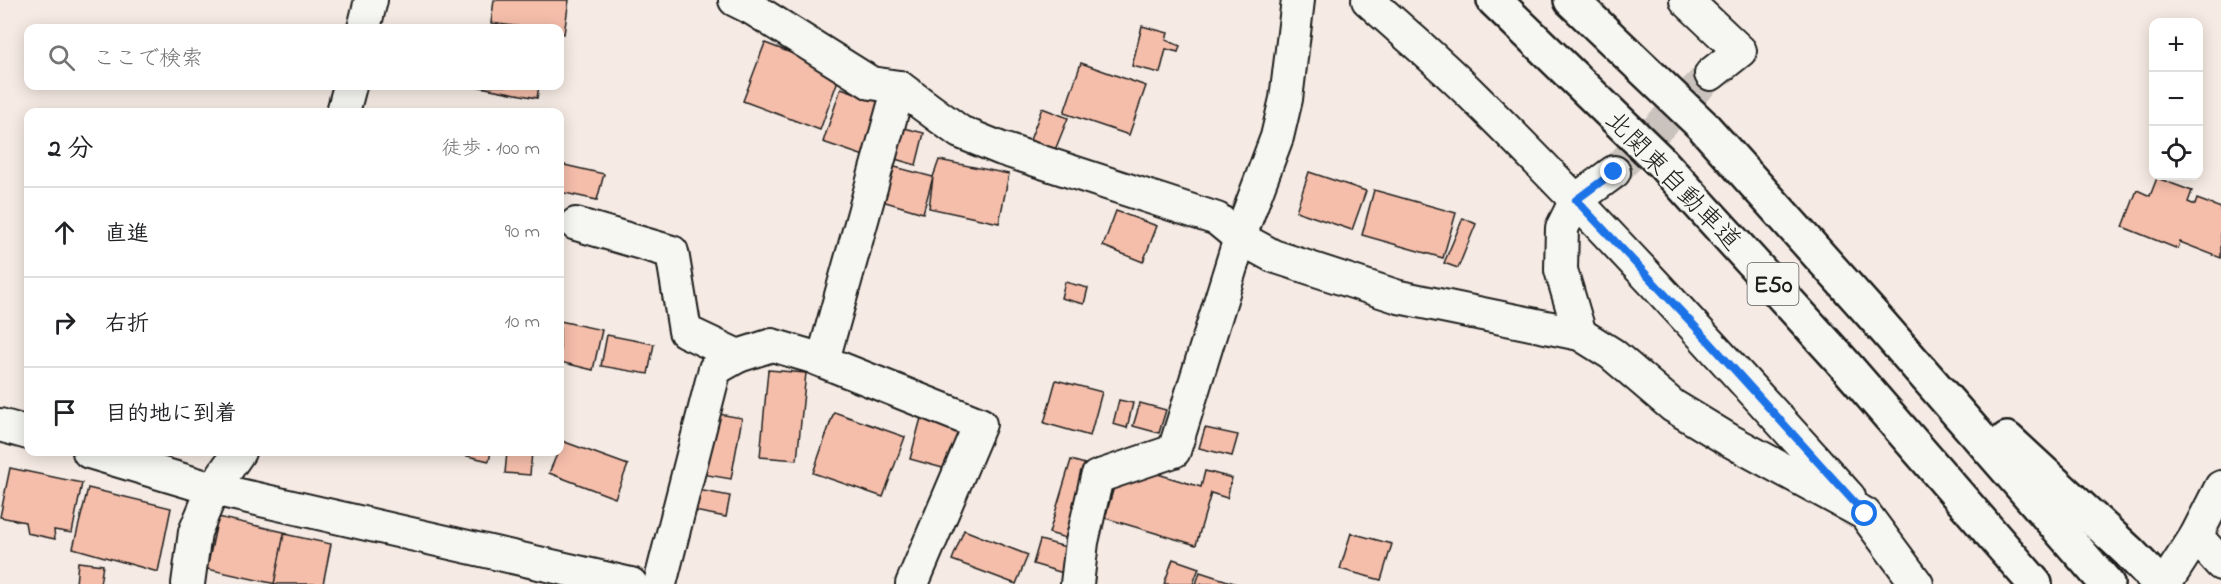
<!DOCTYPE html>
<html lang="ja">
<head>
<meta charset="utf-8">
<style>
	body { margin:0; font-family:"Indie Flower","Klee One",sans-serif; background:#f6f6f6; color:#202124 }
	.controls { position:absolute; right:18px; top:18px; display:grid; overflow:hidden; border-radius:12px; box-shadow:0 3px 15px #0003 }
	.controls button { width:54px; height:54px; display:grid; place-items:center; padding:0; border:0; border-bottom:2px solid #e0e0e0; background:#fff; color:#202124; font:30px sans-serif }
	.stop { position:absolute; width:18px; height:18px; margin:-14px; border:4px solid #1a73e8; border-radius:50%; background:#fff }
	.stop.end { background:#1a73e8; border-color:#fff; box-shadow:0 2px 6px #0008 }
	.list { margin:0; padding:0; list-style:none }
	h2 { display:flex; justify-content:space-between; align-items:center; height:78px; margin:0; padding:0 24px; font-size:26px }
	h2 small { font-size:20px; font-weight:400; color:#757577 }
	.list li { display:grid; grid-template-columns:39px 1fr auto; gap:18px; align-items:center; box-sizing:border-box; height:90px; padding:0 24px; border-top:2px solid #e0e0e0 }
	.list b { display:block; font-size:22px; white-space:nowrap }
	.list em { font-size:20px; font-style:normal; color:#757577 }
	.icon { flex:none; width:33px; height:33px; fill:none; stroke:currentColor; stroke-width:2; stroke-linecap:round; stroke-linejoin:round }
	.map { position:relative; flex:none; width:2221px; height:584px; overflow:hidden }
	.search { position:absolute; background:#fff; box-shadow:0 3px 15px #0003; left:24px; top:24px; width:540px; height:66px; display:flex; align-items:center; gap:15px; box-sizing:border-box; padding:0 21px; border-radius:12px; color:#757577; font-size:22px }
	.panel { position:absolute; background:#fff; box-shadow:0 3px 15px #0003; left:24px; top:108px; width:540px; height:348px; border-radius:12px }
	.map>svg:first-child { display:block }
	.building { fill:#f5beaa; stroke:#1c1c1c; stroke-width:1.5 }
	.lines { fill:none; stroke-linecap:round; stroke-linejoin:round }
	.minor-tunnel { stroke:#cac2bc; stroke-width:32; stroke-dasharray:32 16; stroke-linecap:butt }
	.minor-casing { stroke:#1c1c1c; stroke-width:36 }
	.highway-casing { stroke:#1c1c1c; stroke-width:38 }
	.minor { stroke:#f6f6f2; stroke-width:32 }
	.highway { stroke:#f6f6f2; stroke-width:33 }
	.route { stroke:#1a73e8; stroke-width:8 }
	.labels { text-anchor:middle; stroke-width:4.5; stroke-linejoin:round; paint-order:stroke }
	.shield { fill:#f6f6f2; stroke:#5d5d5c; stroke-width:1.5 }
	.shield-label { font-size:24px; font-weight:bold; fill:#1c1c1c }
	.street-label { font-size:26px; fill:#1c1c1c; stroke:#f6f6f2 }
</style>
</head>
<body>
<div class="map">
<svg width="2221" height="584" viewBox="0 0 2221 584">
	<rect width="100%" height="100%" fill="#f6ebe4"/>
	<filter id="ink" filterUnits="userSpaceOnUse"><feTurbulence type="fractalNoise" baseFrequency=".0167" numOctaves="2"/><feDisplacementMap in="SourceGraphic" scale="12" xChannelSelector="R" yChannelSelector="G"/><feConvolveMatrix kernelMatrix="1 2 1 2 8 2 1 2 1" color-interpolation-filters="sRGB"/></filter>
	<g filter="url(#ink)">
		<!-- building -->
		<g class="building">
			<path d="M494 0H569L564 34 560 33V28H529L491 23Z"/>
			<path d="M1142 26 1168 33 1166 40 1180 46 1178 52 1166 49 1160 73 1132 66Z"/>
			<path d="M765 43 841 72 820 130 743 101Z"/>
			<path d="M1081 63 1146 86 1129 135 1064 113Z"/>
			<path d="M475 86H539L537 98Z"/>
			<path d="M841 88 882 102 864 156 823 142Z"/>
			<path d="M1042 108 1068 118 1055 150 1030 140Z"/>
			<path d="M896 126 924 133 916 165 888 157Z"/>
			<path d="M939 160 1009 174 999 223 929 208 933 177Z"/>
			<path d="M560 164 604 174 597 200 560 192Z"/>
			<path d="M891 166 933 177 923 213 882 201Z"/>
			<path d="M1309 172 1366 191 1352 230 1296 211Z"/>
			<path d="M2157 178 2192 191 2188 202 2195 205 2197 199 2221 208V258L2180 242 2178 249 2123 227 2137 190 2150 196Z"/>
			<path d="M1374 190 1456 213 1443 258 1362 235Z"/>
			<path d="M1116 211 1157 226 1143 262 1103 246Z"/>
			<path d="M1463 218 1476 224 1458 268 1444 263Z"/>
			<path d="M1065 282 1088 288 1084 304 1061 298Z"/>
			<path d="M560 321 602 330 593 370 560 362Z"/>
			<path d="M607 335 654 344 648 374 601 366Z"/>
			<path d="M768 370 806 373 797 460 760 457Z"/>
			<path d="M1056 380 1102 392 1090 436 1044 423Z"/>
			<path d="M1119 400 1133 403 1127 428 1113 424Z"/>
			<path d="M1140 403 1166 410 1159 433 1133 426Z"/>
			<path d="M834 412 905 437 883 497 813 473Z"/>
			<path d="M713 413 742 418 731 479 702 474Z"/>
			<path d="M921 418 961 429 950 470 910 459Z"/>
			<path d="M1205 428 1238 435 1232 456 1199 448Z"/>
			<path d="M562 441 628 465 615 498 549 473 558 452H560Z"/>
			<path d="M464 452H491L489 461 463 455Z"/>
			<path d="M507 452H532L530 475 505 473Z"/>
			<path d="M1071 460 1102 469 1079 542 1049 533Z"/>
			<path d="M1121 463 1201 487 1205 471 1232 478 1227 498 1211 493 1196 545 1105 518Z"/>
			<path d="M10 468 82 483 72 533 54 530 55 539 27 533 25 522 0 517Z"/>
			<path d="M88 488 171 508 158 572 73 548Z"/>
			<path d="M698 490 730 496 726 517 694 511Z"/>
			<path d="M218 517 288 533 284 534 276 584 207 569Z"/>
			<path d="M964 530 1028 555 1016 584 952 560Z"/>
			<path d="M1351 533 1392 544 1381 580 1340 569Z"/>
			<path d="M284 534 331 544 323 584H274Z"/>
			<path d="M1040 540 1077 550 1070 575 1033 564Z"/>
			<path d="M1173 559 1199 568 1193 584H1164Z"/>
			<path d="M78 562 103 565 100 584H76Z"/>
			<path d="M1200 572 1237 584H1196Z"/>
		</g>
		<g class="lines">
			<!-- minor-tunnel -->
			<path class="minor-tunnel" d="M1614 172 1711 74"/>
			<defs>
				<g id="minor">
					<path d="M735 0 753 9 871 83 899 87 960 132 1002 149 1217 219 1240 238 1273 256 1399 297 1580 334 1612 354 1673 406 1729 440 1865 514 1917 584"/>
					<path d="M1368 0C1403 32 1439 62 1472 95 1603 224 1726 361 1849 497"/>
					<path d="M1686 0 1740 51 1711 74"/>
					<path d="M364 28 371 0"/>
					<path d="M343 112 350 86"/>
					<path d="M576 224 672 252 685 331 738 356 772 345 823 360 899 87"/>
					<path d="M1580 334 1561 270 1562 228 1576 200 1614 172"/>
					<path d="M817 359 980 424 912 584"/>
					<path d="M0 425 28 433"/>
					<path d="M89 452 213 489 631 584"/>
					<path d="M2196 536 2221 564"/>
					<path d="M188 584 195 532 213 489 239 452"/>
					<path d="M660 584 715 369 738 356"/>
					<path d="M1077 584 1082 542 1097 477 1174 451 1244 225 1277 137 1286 99 1298 0"/>
					<path d="M2165 584 2196 536 2221 487"/>
				</g>
				<g id="highway">
					<path d="M1494 0 1662 163 1840 359 2035 584"/>
					<path d="M1571 0 1703 126 1877 320 2107 584"/>
					<path d="M2007 439 2129 552 2160 584"/>
				</g>
			</defs>
			<!-- minor casing -->
			<use href="#minor" class="minor-casing"/>
			<!-- highway casing -->
			<use href="#highway" class="highway-casing"/>
			<!-- minor -->
			<use href="#minor" class="minor"/>
			<!-- highway -->
			<use href="#highway" class="highway"/>
		</g>
	</g>
	<g class="lines" filter="url(#ink)">
		<!-- route -->
		<path class="route" d="M1614 172 1576 200 1704 336 1865 514"/>
	</g>
	<g class="labels">
		<!-- shield labels -->
		<rect class="shield" x="1747.5" y="263" width="51" height="42" rx="4.5"/>
		<g class="shield-label">
			<text x="1773" y="292">E50</text>
		</g>
		<!-- street labels -->
		<g class="street-label">
			<text transform="translate(1674 180) rotate(46)" y="9">北関東自動車道</text>
		</g>
	</g>
</svg>
<div class="controls">
<button>+</button>
<button>−</button>
<button><svg class="icon" aria-label="locate" viewBox="0 0 24 24"><circle cx="12" cy="12" r="6"/><path d="M12 2v4M12 18v4M2 12h4M18 12h4"/></svg></button>
</div>
<div class="stop" style="left:1865px;top:514px"></div>
<div class="stop end" style="left:1614px;top:172px"></div>
<div class="search"><svg class="icon" aria-label="search" viewBox="0 0 24 24"><circle cx="10" cy="10" r="6"/><path d="M15 15l6 6"/></svg>ここで検索</div>
<section class="panel">
<h2>2 分<small>徒歩 · 100 m</small></h2>
<ul class="list">
<li><svg class="icon" aria-label="ahead" viewBox="0 0 24 24"><path d="M12 20V5M6 11l6-6 6 6"/></svg><div><b>直進</b></div><em>90 m</em></li>
<li><svg class="icon" aria-label="right" viewBox="0 0 24 24"><path d="M7 20v-9h11M14 6l5 5-5 5"/></svg><div><b>右折</b></div><em>10 m</em></li>
<li><svg class="icon" aria-label="arrive" viewBox="0 0 24 24"><path d="M6 21V4h12l-3 4 3 4H6"/></svg><div><b>目的地に到着</b></div></li>
</ul>
</section>
</div>
</body>
</html>
